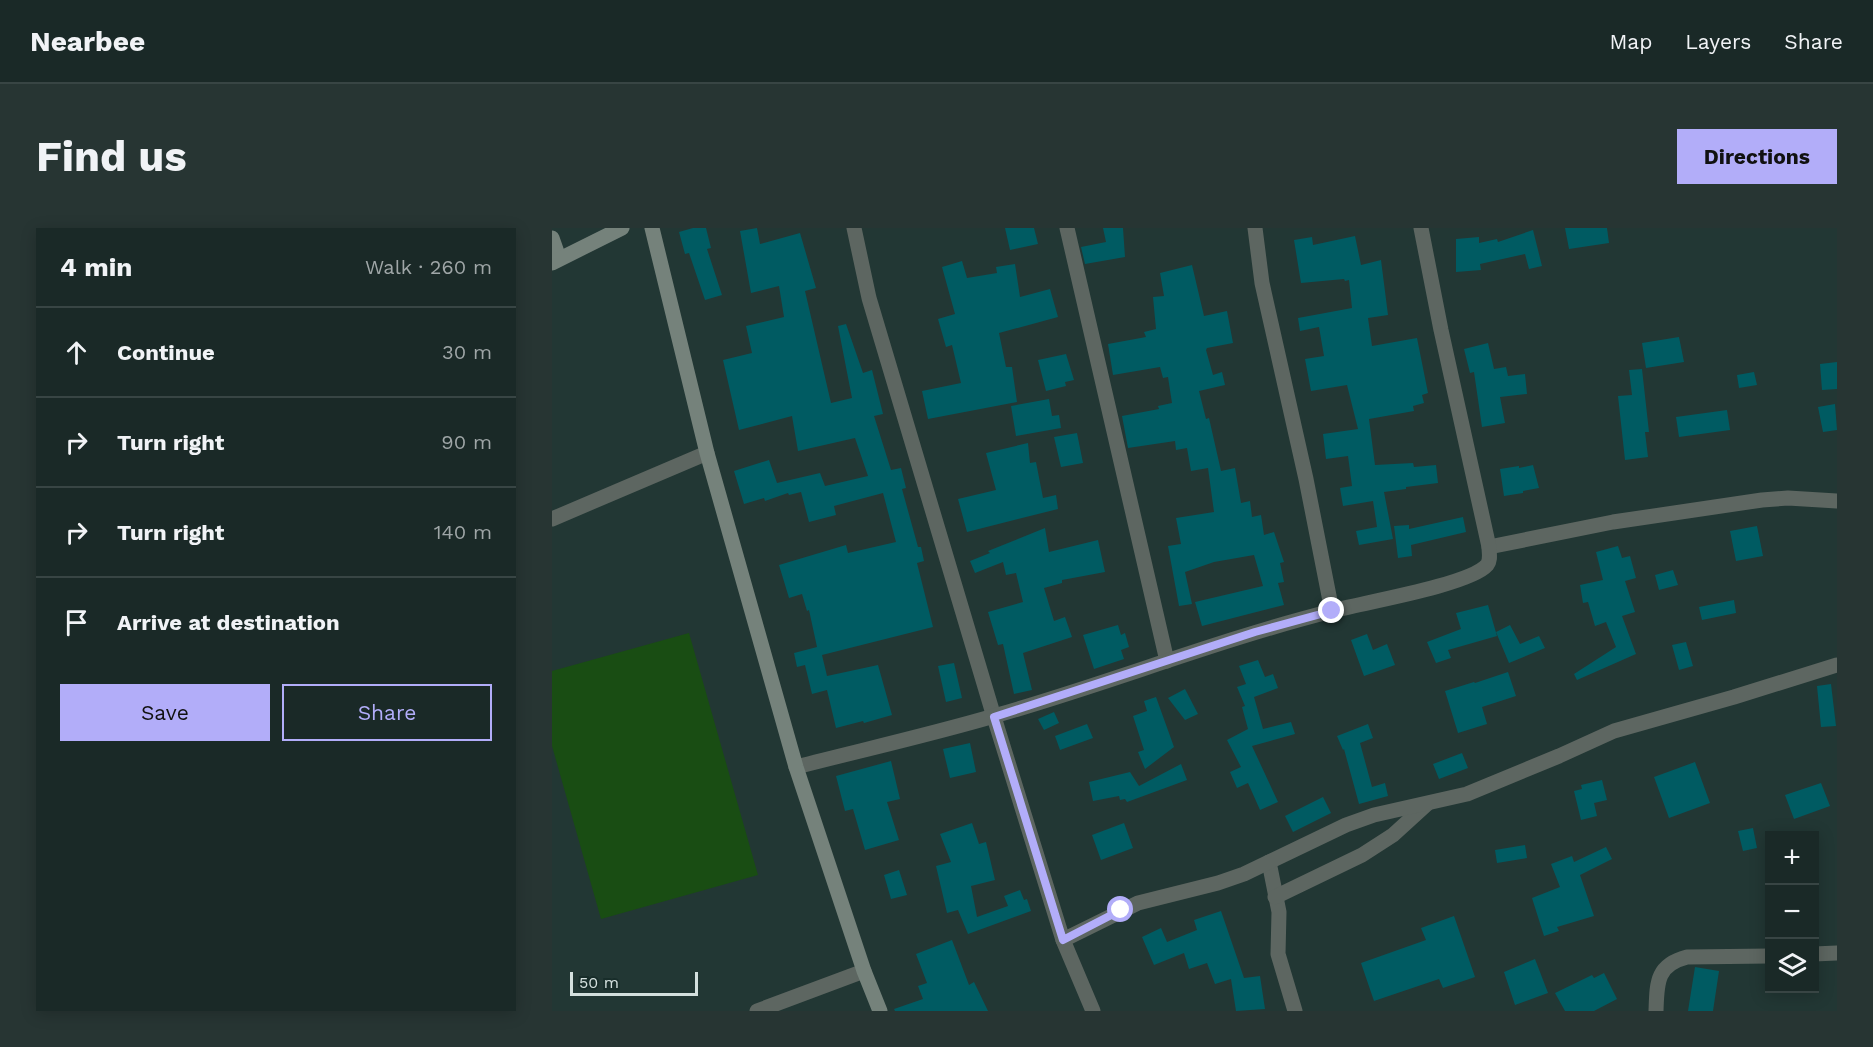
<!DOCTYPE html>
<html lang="en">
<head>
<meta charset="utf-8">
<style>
	body { margin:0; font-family:"Work Sans",sans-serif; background:#273533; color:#f1f3f6 }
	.controls { position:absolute; right:18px; bottom:18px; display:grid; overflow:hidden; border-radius:0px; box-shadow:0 3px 15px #0003 }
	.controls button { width:54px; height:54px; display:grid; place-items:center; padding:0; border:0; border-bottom:2px solid #384544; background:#1a2927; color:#f1f3f6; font:30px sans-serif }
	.scale { position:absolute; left:18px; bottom:15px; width:128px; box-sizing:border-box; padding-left:6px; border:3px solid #d4e0de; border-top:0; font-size:16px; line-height:21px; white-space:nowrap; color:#d4e0de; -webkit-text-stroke:4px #182d2a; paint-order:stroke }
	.stop { position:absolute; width:18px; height:18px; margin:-14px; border:4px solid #b2adf9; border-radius:50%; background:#fff }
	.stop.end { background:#b2adf9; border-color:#fff; box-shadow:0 2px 6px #0008 }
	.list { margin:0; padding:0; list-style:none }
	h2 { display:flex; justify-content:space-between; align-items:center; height:78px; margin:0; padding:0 24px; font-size:26px }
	h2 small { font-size:20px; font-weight:400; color:#9fa6a7 }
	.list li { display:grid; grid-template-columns:39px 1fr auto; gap:18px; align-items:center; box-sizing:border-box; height:90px; padding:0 24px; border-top:2px solid #384544 }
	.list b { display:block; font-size:22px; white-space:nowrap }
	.list em { font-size:20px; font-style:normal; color:#9fa6a7 }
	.actions { display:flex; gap:12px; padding:18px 24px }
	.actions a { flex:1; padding:14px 0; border:2px solid #b2adf9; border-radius:0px; text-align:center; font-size:21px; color:#b2adf9 }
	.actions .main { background:#b2adf9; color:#111 }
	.icon { flex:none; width:33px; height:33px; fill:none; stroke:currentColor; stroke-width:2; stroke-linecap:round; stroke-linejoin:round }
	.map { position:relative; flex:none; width:1285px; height:783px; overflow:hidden; border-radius:0px }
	header { display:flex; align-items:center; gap:36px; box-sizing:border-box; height:84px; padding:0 30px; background:#1a2927; border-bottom:2px solid #384544 }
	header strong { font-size:28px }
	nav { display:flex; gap:33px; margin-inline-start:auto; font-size:21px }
	.intro { display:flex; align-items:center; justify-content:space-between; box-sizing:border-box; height:144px; padding:0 36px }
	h1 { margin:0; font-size:42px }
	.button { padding:15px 27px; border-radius:0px; background:#b2adf9; color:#111; font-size:21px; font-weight:700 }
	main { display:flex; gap:36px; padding:0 36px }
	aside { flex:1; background:#1a2927; border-radius:0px; box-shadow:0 3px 15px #0003 }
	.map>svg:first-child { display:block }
	.pitch { fill:#194d13 }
	.building { fill:#005b62 }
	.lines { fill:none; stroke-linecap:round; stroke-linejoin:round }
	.street { stroke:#5d6661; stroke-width:15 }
	.secondary { stroke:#75827b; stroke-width:15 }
	.route { stroke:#b2adf9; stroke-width:8 }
</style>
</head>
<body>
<header>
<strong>Nearbee</strong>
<nav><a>Map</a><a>Layers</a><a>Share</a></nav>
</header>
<div class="intro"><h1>Find us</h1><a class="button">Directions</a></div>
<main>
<aside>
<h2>4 min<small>Walk · 260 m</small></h2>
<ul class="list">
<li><svg class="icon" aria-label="ahead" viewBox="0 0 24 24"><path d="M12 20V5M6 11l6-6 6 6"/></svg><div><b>Continue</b></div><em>30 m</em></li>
<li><svg class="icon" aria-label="right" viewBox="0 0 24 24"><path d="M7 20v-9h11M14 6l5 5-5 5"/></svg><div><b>Turn right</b></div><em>90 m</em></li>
<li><svg class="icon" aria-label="right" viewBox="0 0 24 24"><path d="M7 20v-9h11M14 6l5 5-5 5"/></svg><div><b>Turn right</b></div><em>140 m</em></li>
<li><svg class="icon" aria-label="arrive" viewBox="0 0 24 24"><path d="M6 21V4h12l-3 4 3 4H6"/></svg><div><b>Arrive at destination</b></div></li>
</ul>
<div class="actions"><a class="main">Save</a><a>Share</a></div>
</aside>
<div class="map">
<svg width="1285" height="783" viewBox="0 0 1285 783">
	<rect width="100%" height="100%" fill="#223734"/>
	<!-- pitch -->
	<path class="pitch" d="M137 405 206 647 49 691 0 518V443Z"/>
	<!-- building -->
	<g class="building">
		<path d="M141 0H154L159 20 155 21 170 67 153 72 137 25 133 26 127 4Z"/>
		<path d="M205 0 208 16 248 5 264 60 253 63 279 175 300 170 286 98 294 96 311 145 320 142 331 186 322 188 339 242 349 240 354 260 350 261 366 319H369L372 333 365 335 381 399 270 427 275 448 326 437 340 487 312 495 311 493 284 500 275 462 260 466 253 437 245 439 242 425 265 419 257 382 255 383 250 366 237 370 227 337 294 317 296 325 344 314 331 265 282 278 284 287 257 294 249 264 237 267 236 265 213 273 212 270 192 276 182 243 217 232 225 255 268 245 273 258 316 248 303 210 246 223 240 188 187 202 171 132 200 125 194 98 232 89 227 58 199 65 188 3Z"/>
		<path d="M453 0H482L486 16 458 22Z"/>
		<path d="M551 0H571L573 29 533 36 529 19 554 14Z"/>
		<path d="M1013 0H1055L1057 15 1017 21Z"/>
		<path d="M981 2 990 38 977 41 973 26 928 36 929 42 904 44V11L927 9V15L945 11 946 14Z"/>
		<path d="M803 8 809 37 829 32 836 87 816 90 820 118 865 110 876 165 870 167 872 175 861 178 862 183 817 191 823 237 861 235 862 239 884 237 886 255 854 259V261L832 264 841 311 807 317 804 303 825 299 821 273 791 278 788 260 800 258 796 228 774 231 771 206 806 201 795 157 759 163 753 131 772 128 767 99 748 103 746 90 800 80 797 52 793 53 792 51 749 55 742 12 760 9 761 17Z"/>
		<path d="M410 33 415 50 445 45 444 39 463 36 468 69 498 61 506 89 447 105 454 139H460L465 174 376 191 370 163 409 155 400 117 394 119 386 91 403 86 390 39Z"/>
		<path d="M640 37 652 88 675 83 681 115 655 120 654 122 661 147 670 144 673 157 647 163 654 191 657 190 669 243 683 240 689 275 698 273 700 289 709 287 712 307 722 304 732 334 728 335 732 354 726 355 732 377 650 398 643 374 711 358 702 327 662 334 633 344 640 376 627 378 616 318 629 316 624 290 662 284 656 240 639 243 635 220 624 222 623 213 576 220 570 188 607 181 606 178 620 175 616 149 611 150 608 139 561 147 556 116 594 109 592 104 604 101 601 69 612 68 608 45Z"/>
		<path d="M1127 109 1132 134 1094 140 1090 115Z"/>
		<path d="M936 115 942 141 954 139 956 148 973 146 975 166 948 169 953 195 930 199 922 144 918 145 912 121Z"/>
		<path d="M514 126 522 152 513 154 514 158 494 163 486 132Z"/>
		<path d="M1285 134V161L1270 162 1268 136Z"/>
		<path d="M1090 141 1097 204H1093L1096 229 1073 232 1066 168 1080 167 1077 142Z"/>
		<path d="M1202 144 1205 157 1187 160 1185 147Z"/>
		<path d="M497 171 500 188 507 187 509 200 464 208 459 178Z"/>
		<path d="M1283 176 1285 202 1271 204 1266 179Z"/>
		<path d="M1175 182 1178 202 1127 209 1124 189Z"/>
		<path d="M525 205 531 235 509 239 502 209Z"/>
		<path d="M476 215 478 235 484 234 491 270 504 267 506 281 415 304 406 271 444 262 434 225Z"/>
		<path d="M981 237 987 260 971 263V265L952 268 948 241 967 238V240Z"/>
		<path d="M911 289 914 304 859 317 860 328 846 330 842 298 857 297V301Z"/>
		<path d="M1205 298 1211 328 1184 333 1178 303Z"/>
		<path d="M493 300 497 324 546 312 553 344 510 352V355L492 360 502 393 513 389 520 409 471 425 480 462 462 466 451 416 446 417 436 384 471 374 464 345 454 347 451 334 423 345 418 333 438 325 436 323Z"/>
		<path d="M1066 318 1070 330 1078 328 1084 350 1073 353 1083 384 1070 388 1084 426 1025 452 1022 446 1064 419 1054 394 1043 398 1036 374 1031 375 1028 357 1051 352 1044 324Z"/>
		<path d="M1121 342 1126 357 1107 362 1103 347Z"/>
		<path d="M1182 372 1184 385 1150 392 1147 379Z"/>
		<path d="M936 377 945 408 896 422 899 430 884 435 875 414 909 401 904 385Z"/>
		<path d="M566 397 569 407 573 405 577 419 569 422 572 431 542 441 531 407Z"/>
		<path d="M958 397 968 416 987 408 993 420 957 435 944 404Z"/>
		<path d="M815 406 821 422 835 416 843 437 812 448 799 412Z"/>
		<path d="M1134 414 1141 438 1127 442 1120 417Z"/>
		<path d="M706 432 713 449 721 446 726 460 702 469 711 501 739 494 743 506 700 518 726 574 708 582 696 555 685 560 678 544 689 539 675 512 696 501 690 479 693 478 685 459 694 456 687 438Z"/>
		<path d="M402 435 410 470 394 474 386 438Z"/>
		<path d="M956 444 964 468 930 479 935 496 906 505 893 463 922 454 923 455Z"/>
		<path d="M1279 456 1284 498 1269 499 1265 458Z"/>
		<path d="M633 461 646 486 633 492 616 470Z"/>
		<path d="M604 469 622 519 593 541 586 524 592 522 581 488 595 483 592 473Z"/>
		<path d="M502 484 507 495 492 502 486 491Z"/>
		<path d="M535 496 541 510 508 522 503 508Z"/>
		<path d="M816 496 821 510 808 515 820 559 833 555 836 568 807 576 792 521 791 522 785 508Z"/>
		<path d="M418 515 424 544 398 550 391 521Z"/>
		<path d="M910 525 916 540 887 551 881 536Z"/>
		<path d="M339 533 348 571 335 574 347 612 313 622 301 581 293 583 284 548Z"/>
		<path d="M1143 534 1158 575 1117 590 1102 549Z"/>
		<path d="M629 536 635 552 575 574 573 571 568 572 567 568 541 573 537 554 578 544 587 558Z"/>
		<path d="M1050 552 1055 572 1042 575 1045 588 1029 592 1022 563 1030 561 1029 557Z"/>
		<path d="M1269 555 1278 578 1242 591 1233 567Z"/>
		<path d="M771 569 779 585 741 604 733 588Z"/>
		<path d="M420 595 427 616 434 614 443 652 419 658 425 689 456 678 452 668 468 662 472 672 475 671 479 683 416 706 406 682 395 685 384 638 399 634 388 606Z"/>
		<path d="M572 595 581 620 549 632 540 607Z"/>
		<path d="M1201 600 1205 620 1191 623 1186 603Z"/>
		<path d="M973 617 975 630 945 635 943 622Z"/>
		<path d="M1054 619 1060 631 1028 647 1042 688 1005 699 1007 703 992 708 980 670 1008 659 999 636 1020 628 1022 634Z"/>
		<path d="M347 642 355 667 339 671 332 647Z"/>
		<path d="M669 683 692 750 708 748 713 781 684 783 679 751 663 756 655 735 637 741 632 725 602 737 590 709 609 700 615 714 645 702 642 692Z"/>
		<path d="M902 688 923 749 891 760 887 751 822 773 809 735 874 712 869 700Z"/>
		<path d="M400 712 417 757 422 754 436 783H343L342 781 371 771 366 758 375 755 364 726Z"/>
		<path d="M983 731 996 765 963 777 952 744Z"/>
		<path d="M1143 739 1167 743 1161 783H1136Z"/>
		<path d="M1052 745 1065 771 1042 783H1013L1003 765 1040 747 1042 750Z"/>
	</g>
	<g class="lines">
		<!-- street -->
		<g class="street">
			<path d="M302 0 317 70 442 489 511 712 541 783"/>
			<path d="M515 0 615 433"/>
			<path d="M703 0 710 55 754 251 780 383"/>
			<path d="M0 291 155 225"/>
			<path d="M937 319 1061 294 1210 272 1236 270 1285 273"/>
			<path d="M244 539C310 522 377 507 442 488 555 456 665 412 780 383 809 375 918 357 935 337 939 332 937 325 937 319L889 102 869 0"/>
			<path d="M717 634 727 684 726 726 743 783"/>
			<path d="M723 669 810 627 841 607 875 576"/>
			<path d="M511 712 586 675 666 655 692 646 794 597 822 587 915 566 1007 528 1062 503 1182 469 1285 437"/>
			<path d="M1262 726 1285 725"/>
			<path d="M205 783 312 743"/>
			<path d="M1104 783C1105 755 1104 737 1135 729L1218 728"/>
		</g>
		<!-- secondary -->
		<g class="secondary">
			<path d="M100 0 155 225 244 539 312 743 328 783"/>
			<path d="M0 10 7 30"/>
			<path d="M0 35 70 0"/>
		</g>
	</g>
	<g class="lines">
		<!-- route -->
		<path class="route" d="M569 682 511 712 442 489 703 404 780 383"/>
	</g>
</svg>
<div class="controls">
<button>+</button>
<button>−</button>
<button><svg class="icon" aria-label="layers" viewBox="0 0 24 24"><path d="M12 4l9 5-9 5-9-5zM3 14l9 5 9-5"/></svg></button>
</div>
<div class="scale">50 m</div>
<div class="stop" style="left:569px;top:682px"></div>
<div class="stop end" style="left:780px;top:383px"></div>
</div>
</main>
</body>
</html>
